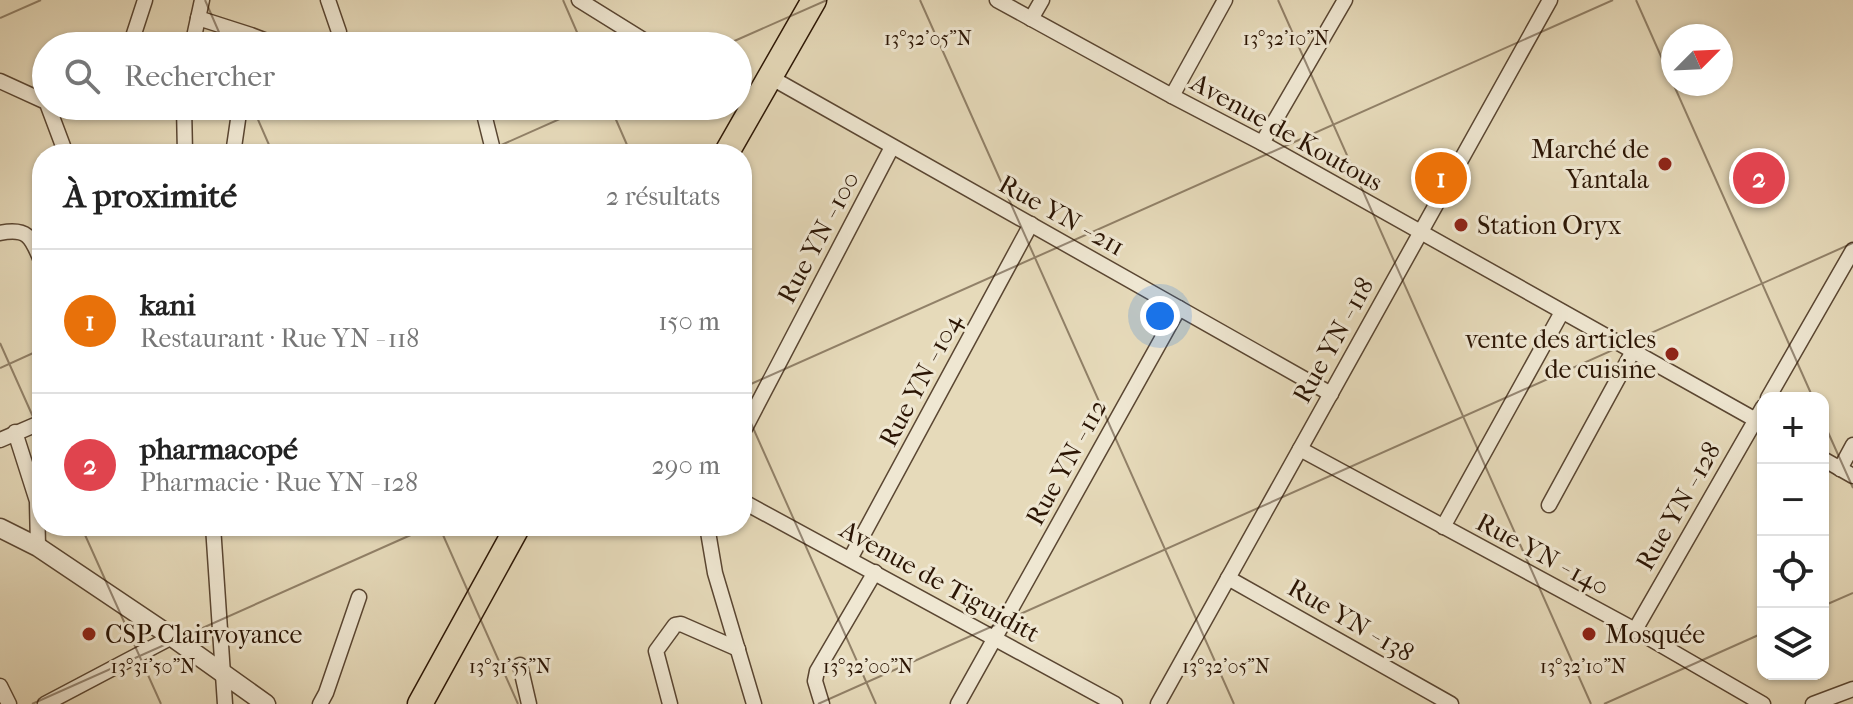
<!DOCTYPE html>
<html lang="fr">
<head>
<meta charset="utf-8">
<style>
	body { margin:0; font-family:"IM FELL French Canon",serif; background:#f6f6f6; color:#222 }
	.controls { position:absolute; right:24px; bottom:24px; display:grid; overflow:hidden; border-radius:16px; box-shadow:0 2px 6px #0004 }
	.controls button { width:72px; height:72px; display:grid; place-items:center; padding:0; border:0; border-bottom:2px solid #e0e0e0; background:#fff; color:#222; font:40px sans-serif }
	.compass { position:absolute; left:1661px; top:24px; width:72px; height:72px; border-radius:50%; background:#fff; box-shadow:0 2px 6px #0004; rotate:66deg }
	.you { position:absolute; left:1160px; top:316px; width:28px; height:28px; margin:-20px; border:6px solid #fff; border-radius:50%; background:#1a73e8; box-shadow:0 0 0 12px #1a73e833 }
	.badge { display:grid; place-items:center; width:52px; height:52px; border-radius:50%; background:#8f2418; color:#fff; font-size:26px; font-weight:700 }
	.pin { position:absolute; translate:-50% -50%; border:4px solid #fff; box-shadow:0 2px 8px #0006 }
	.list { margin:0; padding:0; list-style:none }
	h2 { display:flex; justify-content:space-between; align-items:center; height:104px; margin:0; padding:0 32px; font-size:34px }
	h2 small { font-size:26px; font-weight:400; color:#767676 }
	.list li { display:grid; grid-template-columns:52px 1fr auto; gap:24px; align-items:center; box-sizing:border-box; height:144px; padding:0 32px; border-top:2px solid #e0e0e0 }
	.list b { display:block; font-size:30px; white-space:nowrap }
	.list p { margin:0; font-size:26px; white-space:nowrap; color:#767676 }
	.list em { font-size:26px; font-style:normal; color:#767676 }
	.icon { flex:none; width:44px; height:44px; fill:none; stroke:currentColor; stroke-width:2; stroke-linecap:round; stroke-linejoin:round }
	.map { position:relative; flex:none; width:1853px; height:704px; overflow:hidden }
	.search { position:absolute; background:#fff; box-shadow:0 2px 6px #0004; left:32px; top:32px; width:720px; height:88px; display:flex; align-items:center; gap:20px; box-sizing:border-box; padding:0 28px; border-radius:44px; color:#767676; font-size:30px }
	.panel { position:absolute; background:#fff; box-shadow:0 2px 6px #0004; left:32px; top:144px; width:720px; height:392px; border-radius:32px }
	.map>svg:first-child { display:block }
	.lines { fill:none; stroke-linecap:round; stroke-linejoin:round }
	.minor-casing { stroke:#5a4632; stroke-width:17 }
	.tertiary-casing { stroke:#5a4632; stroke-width:21 }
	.trunk-casing { stroke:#2b1504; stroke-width:27 }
	.minor { stroke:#efe7d2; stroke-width:14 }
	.tertiary { stroke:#efe7d2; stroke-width:18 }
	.trunk { stroke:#e6daba; stroke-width:24 }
	.ticks { fill:none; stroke:#2b1504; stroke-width:2; stroke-opacity:0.45 }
	.poi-dot { fill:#8f2418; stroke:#efe7d2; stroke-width:3 }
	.labels { text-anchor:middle; stroke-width:6; stroke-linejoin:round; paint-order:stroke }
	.street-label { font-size:26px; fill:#2b1504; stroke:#efe7d2 }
	.poi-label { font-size:26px; fill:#2b1504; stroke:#efe7d2; text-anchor:start }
	.ticks-label { font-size:20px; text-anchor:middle; fill:#2b1504; stroke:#efe7d2; stroke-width:6; stroke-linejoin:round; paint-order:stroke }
</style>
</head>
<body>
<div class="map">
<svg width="1853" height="704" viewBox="0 0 1853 704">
	<rect width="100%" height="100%" fill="#e6daba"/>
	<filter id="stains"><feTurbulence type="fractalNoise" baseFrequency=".0025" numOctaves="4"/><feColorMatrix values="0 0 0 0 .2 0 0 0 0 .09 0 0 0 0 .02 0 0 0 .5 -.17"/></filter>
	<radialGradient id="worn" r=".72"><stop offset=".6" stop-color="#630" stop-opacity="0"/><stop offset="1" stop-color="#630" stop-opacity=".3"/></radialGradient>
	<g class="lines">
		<defs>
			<g id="minor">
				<path d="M328 0 339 32 338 46"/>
				<path d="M579 0 653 46"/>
				<path d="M997 0 1172 96 1262 143 1763 424"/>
				<path d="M198 18 251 35 264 40 266 46"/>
				<path d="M1031 19 1042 0"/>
				<path d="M130 46 145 0"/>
				<path d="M192 46 202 0"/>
				<path d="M770 77 1331 394"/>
				<path d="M0 81 46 102"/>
				<path d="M1172 96 1225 0"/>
				<path d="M48 106 66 154"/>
				<path d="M184 106 185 154"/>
				<path d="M482 106 494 154"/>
				<path d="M1262 143 1345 0"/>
				<path d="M233 154 240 106"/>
				<path d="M0 233C29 227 32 239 42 263"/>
				<path d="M1768 398 1853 250"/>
				<path d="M15 432 37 501 38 547"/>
				<path d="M742 434 892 147"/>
				<path d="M0 440 42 422"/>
				<path d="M1300 449 1635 630 1763 704"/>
				<path d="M1823 459 1853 476"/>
				<path d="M1840 469 1853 445"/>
				<path d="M742 501 1115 704"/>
				<path d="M1549 505 1633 351"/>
				<path d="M213 526 225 704"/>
				<path d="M707 526 715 573 754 704"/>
				<path d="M1443 527 1562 312"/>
				<path d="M850 559 1031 224"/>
				<path d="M1228 578 1451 704"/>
				<path d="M1635 630 1763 407"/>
				<path d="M520 665 529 704"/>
				<path d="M0 686 9 704"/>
				<path d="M45 704 172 637"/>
				<path d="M320 704 326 693 359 597"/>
				<path d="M670 704 656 651 675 625 681 624 738 649"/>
				<path d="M822 704 815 681 817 671 875 572"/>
				<path d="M958 704 1179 308"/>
				<path d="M1158 704 1550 0"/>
				<path d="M1813 704 1853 689"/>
			</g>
			<path id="tertiary" d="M0 528 38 547 172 637 266 704"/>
			<g id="trunk">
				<path d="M726 154 814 0"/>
				<path d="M420 704 518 526"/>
			</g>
		</defs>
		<!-- minor casing -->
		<use href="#minor" class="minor-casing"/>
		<!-- tertiary casing -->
		<use href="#tertiary" class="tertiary-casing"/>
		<!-- trunk casing -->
		<use href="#trunk" class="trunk-casing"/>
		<!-- minor -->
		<use href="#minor" class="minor"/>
		<!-- tertiary -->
		<use href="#tertiary" class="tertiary"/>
		<!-- trunk -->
		<use href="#trunk" class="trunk"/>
	</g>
	<!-- ticks -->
	<path class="ticks" d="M205 0 225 46M563 0 583 46M920 0 1234 704M1278 0 1591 704M1636 0 1813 398M0 18 41 0M723 46 827 0M252 106 273 154M610 106 631 154M481 154 589 106M0 343 42 437M0 368 42 349M742 388 1613 0M742 403 876 704M1823 421 1853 488M81 526 161 704M439 526 518 704M1823 606 1853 593M32 704 431 526M818 704 1853 243M1604 704 1763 633"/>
	<!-- markers -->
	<g class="poi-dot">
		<circle cx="1665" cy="164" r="8"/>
		<circle cx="1461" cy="225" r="8"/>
		<circle cx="1672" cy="354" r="8"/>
		<circle cx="89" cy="634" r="8"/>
		<circle cx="1589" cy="634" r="8"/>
	</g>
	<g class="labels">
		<!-- street labels -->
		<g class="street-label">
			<text transform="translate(1287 132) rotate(29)" y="9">Avenue de Koutous</text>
			<text transform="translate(1062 215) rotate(29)" y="9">Rue YN - 211</text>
			<text transform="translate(818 237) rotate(-62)" y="9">Rue YN - 100</text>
			<text transform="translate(1333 340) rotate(-61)" y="9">Rue YN - 118</text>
			<text transform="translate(920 380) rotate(-62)" y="9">Rue YN - 104</text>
			<text transform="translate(1066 462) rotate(-61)" y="9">Rue YN - 112</text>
			<text transform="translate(1678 506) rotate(-60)" y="9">Rue YN - 128</text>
			<text transform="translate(1543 554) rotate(28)" y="9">Rue YN - 140</text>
			<text transform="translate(940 581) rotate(29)" y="9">Avenue de Tiguiditt</text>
			<text transform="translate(1351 620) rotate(30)" y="9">Rue YN - 138</text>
		</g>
		<!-- poi labels -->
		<g class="poi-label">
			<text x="1649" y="158" text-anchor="end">Marché de<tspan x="1649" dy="30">Yantala</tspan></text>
			<text x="1477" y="234">Station Oryx</text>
			<text x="1656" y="348" text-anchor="end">vente des articles<tspan x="1656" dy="30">de cuisine</tspan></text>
			<text x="105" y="643">CSP Clairvoyance</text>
			<text x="1605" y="643">Mosquée</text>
		</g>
	</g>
	<g class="ticks-label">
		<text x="928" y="45">13°32'05"N</text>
		<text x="1286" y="45">13°32'10"N</text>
		<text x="153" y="673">13°31'50"N</text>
		<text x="510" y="673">13°31'55"N</text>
		<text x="868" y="673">13°32'00"N</text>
		<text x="1226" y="673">13°32'05"N</text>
		<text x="1583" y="673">13°32'10"N</text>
	</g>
	<rect width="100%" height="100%" filter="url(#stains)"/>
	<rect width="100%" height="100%" fill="url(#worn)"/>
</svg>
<div class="controls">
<button>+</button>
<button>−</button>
<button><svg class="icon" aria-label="locate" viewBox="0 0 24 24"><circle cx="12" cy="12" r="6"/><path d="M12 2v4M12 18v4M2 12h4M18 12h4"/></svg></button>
<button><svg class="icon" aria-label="layers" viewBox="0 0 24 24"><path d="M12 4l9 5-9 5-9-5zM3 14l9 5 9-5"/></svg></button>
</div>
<svg class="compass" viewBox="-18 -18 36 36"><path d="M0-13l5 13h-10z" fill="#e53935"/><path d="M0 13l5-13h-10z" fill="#767676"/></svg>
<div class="you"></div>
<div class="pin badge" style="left:1441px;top:178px;background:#e8710a">1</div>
<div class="pin badge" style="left:1759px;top:178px;background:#e0444e">2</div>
<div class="search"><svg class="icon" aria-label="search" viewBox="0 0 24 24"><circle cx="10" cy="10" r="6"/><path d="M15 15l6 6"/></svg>Rechercher</div>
<section class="panel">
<h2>À proximité<small>2 résultats</small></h2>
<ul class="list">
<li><span class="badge" style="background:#e8710a">1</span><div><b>kani</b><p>Restaurant · Rue YN - 118</p></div><em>150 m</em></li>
<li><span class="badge" style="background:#e0444e">2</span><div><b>pharmacopé</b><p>Pharmacie · Rue YN - 128</p></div><em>290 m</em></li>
</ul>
</section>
</div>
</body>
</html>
